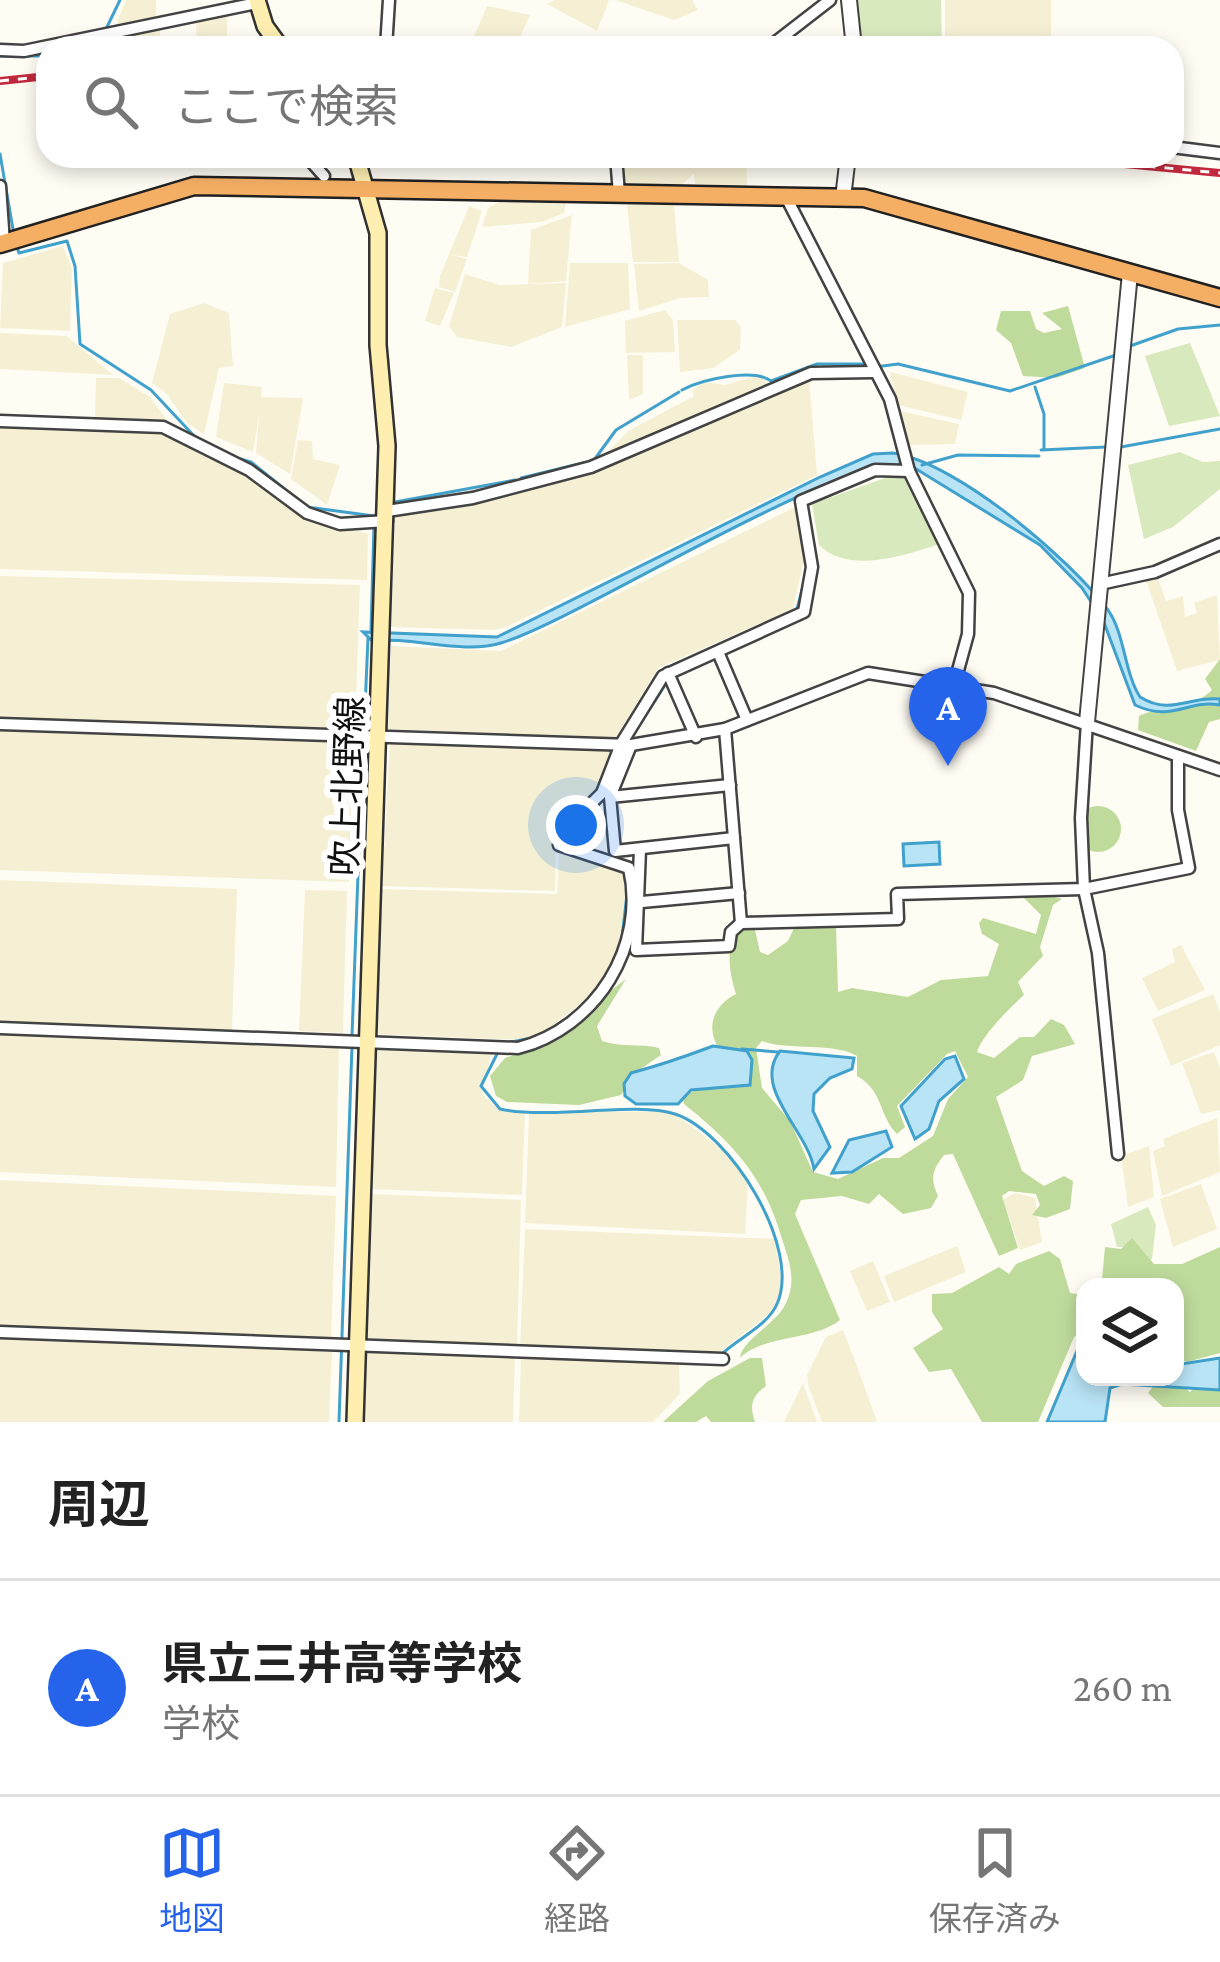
<!DOCTYPE html>
<html lang="ja">
<head>
<meta charset="utf-8">
<style>
	body { margin:0; font-family:"Crimson Pro","Noto Sans JP",serif; background:#f2f2f2; color:#222 }
	.controls { position:absolute; right:36px; bottom:36px; display:grid; overflow:hidden; border-radius:24px; box-shadow:0 6px 18px #0003 }
	.controls button { width:108px; height:108px; display:grid; place-items:center; padding:0; border:0; border-bottom:3px solid #e0e0e0; background:#fff; color:#222; font:60px sans-serif }
	.you { position:absolute; left:576px; top:825px; width:42px; height:42px; margin:-30px; border:9px solid #fff; border-radius:50%; background:#1a73e8; box-shadow:0 0 0 18px #1a73e833 }
	.badge { display:grid; place-items:center; width:78px; height:78px; border-radius:50%; background:#2563eb; color:#fff; font-size:39px; font-weight:700 }
	.pin { position:absolute; translate:-50% -99px; filter:drop-shadow(0 3px 6px #0008) }
	.pin::after { content:''; position:absolute; top:63px; width:42px; height:36px; background:inherit; clip-path:polygon(0 0,100% 0,50% 100%) }
	.list { margin:0; padding:0; list-style:none }
	h2 { display:flex; justify-content:space-between; align-items:center; height:156px; margin:0; padding:0 48px; font-size:51px }
	h2 small { font-size:39px; font-weight:400; color:#767676 }
	.list li { display:grid; grid-template-columns:78px 1fr auto; gap:36px; align-items:center; box-sizing:border-box; height:216px; padding:0 48px; border-top:3px solid #e0e0e0 }
	.list b { display:block; font-size:45px; white-space:nowrap }
	.list p { margin:0; font-size:39px; white-space:nowrap; color:#767676 }
	.list em { font-size:39px; font-style:normal; color:#767676 }
	.icon { flex:none; width:66px; height:66px; fill:none; stroke:currentColor; stroke-width:2; stroke-linecap:round; stroke-linejoin:round }
	.map { position:relative; flex:none; width:1220px; height:1422px; overflow:hidden }
	.search { position:absolute; background:#fff; box-shadow:0 6px 18px #0003; left:36px; right:36px; top:36px; height:132px; display:flex; align-items:center; gap:30px; box-sizing:border-box; padding:0 42px; border-radius:36px; color:#767676; font-size:45px }
	.sheet { height:372px; background:#fff }
	nav { display:flex; justify-content:space-around; align-items:center; box-sizing:border-box; height:168px; border-top:3px solid #e0e0e0; background:#fff; font-size:33px; color:#767676 }
	nav a { display:grid; justify-items:center; gap:6px }
	nav .on { color:#2563eb }
	.map>svg:first-child { display:block }
	.farmland { fill:#f5f0d4 }
	.green { fill:#d8eabd }
	.forest { fill:#bedb9c; fill-rule:evenodd }
	.water { fill:#b9e4f6; stroke:#40a1cc; stroke-width:3 }
	.lines { fill:none; stroke-linecap:round; stroke-linejoin:round }
	.stream { stroke:#40a1cc; stroke-width:3 }
	.minor-casing { stroke:#434343; stroke-width:15 }
	.tertiary-casing { stroke:#434343; stroke-width:18 }
	.secondary-casing { stroke:#323232; stroke-width:20 }
	.trunk-casing { stroke:#212121; stroke-width:21 }
	.minor { stroke:#fff; stroke-width:10 }
	.tertiary { stroke:#fff; stroke-width:14 }
	.secondary { stroke:#feefb0; stroke-width:15 }
	.trunk { stroke:#f5af65; stroke-width:16 }
	.rail-casing { stroke:#c1283d; stroke-width:8 }
	.rail { stroke:#fff; stroke-width:3; stroke-dasharray:9; stroke-linecap:butt }
	.labels { text-anchor:middle; stroke-width:12; stroke-linejoin:round; paint-order:stroke }
	.street-label { font-size:36px; fill:#101010; stroke:#fff }
</style>
</head>
<body>
<div class="map">
<svg width="1220" height="1422" viewBox="0 0 1220 1422">
	<rect width="100%" height="100%" fill="#fffcf4"/>
	<!-- farmland -->
	<g class="farmland">
		<path d="M126 0H156V20L116 25Z"/>
		<path d="M555 0H609L597 31 547 4Z"/>
		<path d="M615 0H692L698 10 674 20Z"/>
		<rect x="945" y="0" width="106" height="48"/>
		<path d="M487 6 530 15 515 48H469Z"/>
		<path d="M227 15V48H197L196 20Z"/>
		<path d="M160 28V48H107L113 36Z"/>
		<path d="M619 156H746L747 186 695 184 694 174 681 185 620 183Z"/>
		<path d="M499 202 540 203 566 202 564 213 542 222 482 227 488 208Z"/>
		<path d="M627 204 674 205 679 262H633Z"/>
		<path d="M469 206 482 211 467 257 452 255 467 259 455 292 439 287 440 276Z"/>
		<path d="M572 215 566 281 528 284 531 230Z"/>
		<path d="M63 246 72 269 70 331 0 328 3 263Z"/>
		<path d="M570 263H628L630 309 565 327Z"/>
		<path d="M679 263 708 280 709 297 680 298 639 311 634 264Z"/>
		<path d="M465 274 499 285 566 283 562 327 511 347 457 337 449 326Z"/>
		<path d="M435 288 454 293 440 326 425 321Z"/>
		<path d="M204 303 229 313 233 366 219 368 204 434 187 423 167 394 152 383 170 314Z"/>
		<path d="M665 310 673 320 675 352 626 353 625 321Z"/>
		<path d="M677 320H735L741 327 740 350 713 368 680 372Z"/>
		<path d="M0 333 67 336 113 375 0 369Z"/>
		<path d="M627 355H643V394L629 400Z"/>
		<path d="M890 372 968 392 961 420 898 405Z"/>
		<path d="M760 375 771 386 605 455 628 431 694 396 692 391 703 382 725 385Z"/>
		<path d="M96 378H119L150 397 169 423 95 421Z"/>
		<path d="M809 379 817 475 508 626 495 630 391 627 395 514 475 503 547 481Z"/>
		<path d="M224 383 262 387 261 397 303 398 290 474 256 453 259 416 253 452 216 437Z"/>
		<path d="M900 411 959 424 955 444 909 445Z"/>
		<path d="M0 427 161 431 175 437 202 456 250 476 303 516 368 534 367 580 0 569Z"/>
		<path d="M298 440 312 441 313 459 340 465 327 505 291 479Z"/>
		<path d="M795 507 804 560 793 609 658 668 615 739 388 729 391 646 501 651Z"/>
		<path d="M0 576 360 585 355 730 0 720Z"/>
		<path d="M1157 576 1166 601 1183 596 1185 617 1197 613 1194 603 1217 595 1220 660 1177 671 1146 580Z"/>
		<path d="M0 730 352 741 349 882 0 870Z"/>
		<path d="M390 741 611 748 595 792 556 830 555 891 382 886Z"/>
		<path d="M559 853 624 871 625 907 615 966 584 1001 544 1032 523 1040 375 1034 381 889 557 894Z"/>
		<path d="M0 880 237 889 232 1030 0 1022Z"/>
		<path d="M305 890 347 891 343 1033 299 1031Z"/>
		<path d="M1181 945 1205 990 1158 1011 1142 978 1175 962 1172 949Z"/>
		<path d="M1213 994 1220 1012V1045L1171 1066 1152 1019Z"/>
		<path d="M0 1032 339 1044 336 1187 0 1172Z"/>
		<path d="M375 1047 492 1048 482 1094 497 1108 525 1113 522 1195 370 1189Z"/>
		<path d="M1214 1052 1220 1068V1110L1201 1114 1182 1063Z"/>
		<path d="M547 1111 672 1112 719 1147 748 1179 745 1234 525 1223 529 1113Z"/>
		<path d="M1217 1118 1220 1172 1162 1196 1153 1151 1165 1146 1163 1139Z"/>
		<path d="M1149 1146 1154 1197 1128 1207 1121 1156Z"/>
		<path d="M0 1180 336 1196 331 1341 0 1327Z"/>
		<path d="M1201 1184 1217 1229 1173 1247 1160 1199Z"/>
		<path d="M1016 1193 1035 1198 1042 1242 1020 1250 1003 1199Z"/>
		<path d="M371 1194 521 1200 517 1348 364 1340Z"/>
		<path d="M525 1229 775 1239 782 1285 775 1309 719 1353 520 1349Z"/>
		<path d="M957 1246 966 1272 894 1302 884 1276Z"/>
		<path d="M873 1261 890 1302 867 1311 850 1271Z"/>
		<path d="M843 1330 857 1366 877 1422H822L808 1385 807 1375 826 1337Z"/>
		<path d="M0 1336 332 1352 329 1422H0Z"/>
		<path d="M371 1351 515 1356 513 1422H362L363 1353Z"/>
		<path d="M521 1357 679 1365 680 1394 653 1422H519Z"/>
		<path d="M803 1383 817 1422H784Z"/>
	</g>
	<!-- green -->
	<g class="green">
		<path d="M855 0H941L942 48H862Z"/>
		<path d="M1190 343 1220 416 1169 426 1145 356Z"/>
		<path d="M1180 452 1203 462 1220 461V489L1173 527 1144 539 1128 465Z"/>
		<path d="M899 473 908 478 940 544C905 555 849 575 819 545L812 504Z"/>
		<path d="M1148 1207 1156 1225 1152 1259 1146 1262 1128 1247H1117L1111 1224Z"/>
	</g>
	<!-- forest -->
	<g class="forest">
		<path d="M1068 306 1085 368 1056 378 1023 376 1011 343 996 330 1001 311H1030L1036 329 1044 333 1062 329 1042 313Z"/>
		<path d="M1220 659V719L1209 722 1196 751 1138 730 1139 716C1163 705 1191 710 1212 690L1205 679Z"/>
		<circle cx="1098" cy="829" r="23"/>
		<path d="M1036 892 1062 899 1053 905 1040 947 1043 956 1018 982 1024 995C1010 1007 981 1037 977 1052L994 1058 1020 1037H1034L1051 1019 1064 1025 1075 1044 1032 1056 1023 1080 996 1097 1022 1171 1044 1186 1064 1176 1073 1181 1070 1209 1046 1218 1032 1215 1040 1205 1036 1194 1009 1191 1002 1196 1018 1248 999 1256 953 1154 944 1155C932 1170 930 1179 938 1196L931 1208 903 1214 879 1194 869 1204 842 1196 801 1200 795 1214 840 1320C811 1342 765 1334 740 1358 742 1339 776 1325 786 1303 797 1281 789 1260 782 1239 764 1177 735 1145 684 1104L682 1095 724 1082 732 1048 717 1046C706 1024 715 1005 736 994 729 971 724 945 742 926L755 930 760 952 768 955 788 941 795 926 836 927 838 992 852 988 908 997 941 980 988 976 999 944 982 934 979 923 983 918 1036 934 1041 915 1022 896ZM762 1041C788 1051 835 1042 857 1056V1076C883 1090 879 1116 897 1134L905 1127 897 1106 947 1054 955 1051 968 1077 948 1099 933 1136 899 1158H883L838 1179 813 1172 790 1121 762 1088 756 1048Z"/>
		<path d="M626 979 597 1026 602 1041C622 1048 639 1043 659 1048L661 1055 632 1075 621 1095 579 1105 507 1102 496 1096 490 1076 505 1058 540 1045Z"/>
		<path d="M1132 1238 1154 1264H1182L1220 1247V1353L1187 1362 1176 1358 1175 1287H1094L1102 1279 1105 1247 1121 1249Z"/>
		<path d="M1049 1251 1060 1259 1070 1293 1085 1295V1328L1074 1337 1038 1422H982L951 1369 929 1372 913 1348 943 1329 932 1312V1294L952 1293 999 1267 1009 1274 1016 1264Z"/>
		<path d="M750 1358H762L766 1386C752 1396 749 1405 755 1422H711L706 1416 696 1422H663L708 1381Z"/>
		<path d="M1158 1380 1180 1383 1190 1392 1197 1385 1220 1387V1407H1163L1148 1393Z"/>
	</g>
	<!-- water -->
	<g class="water">
		<path d="M893 453C958 463 1070 559 1108 610 1125 634 1124 672 1140 697 1171 716 1188 696 1220 699V705C1187 699 1173 723 1135 705L1103 620 1082 588 1040 545 913 467C850 445 582 619 501 643 462 655 412 636 372 641L363 632 497 637 820 477 873 454Z"/>
		<path d="M939 842 940 864 904 866 903 844Z"/>
		<path d="M713 1046 747 1051 752 1060 750 1085 691 1090 678 1104H636L625 1096 624 1084 631 1073C661 1065 684 1057 713 1046Z"/>
		<path d="M780 1051 854 1058 852 1069 830 1078 814 1094 813 1111 830 1147 814 1169C808 1131 751 1088 780 1051Z"/>
		<path d="M955 1056 964 1079 939 1101 929 1129 915 1139 901 1106 945 1059Z"/>
		<path d="M886 1131 892 1147 852 1172 832 1173 849 1140Z"/>
		<path d="M1085 1332V1377H1175V1365L1220 1358V1390L1122 1384 1110 1388 1105 1422H1047Z"/>
	</g>
	<g class="lines">
		<!-- stream -->
		<g class="stream">
			<path d="M105 31 120 0"/>
			<path d="M93 48 102 40"/>
			<path d="M0 56H48"/>
			<path d="M0 154 14 235"/>
			<path d="M16 244 19 253 67 241 75 266 80 344 151 390 196 438"/>
			<path d="M1130 346 1178 329 1220 325"/>
			<path d="M875 367 898 364 1010 391 1116 355"/>
			<path d="M1035 387 1044 414V449"/>
			<path d="M682 390C702 379 754 368 771 381L817 364H865"/>
			<path d="M1121 447 1220 429"/>
			<path d="M1041 450 1106 447"/>
			<path d="M237 458 251 462 307 507 374 516"/>
			<path d="M594 460 616 430 679 392"/>
			<path d="M922 465 958 455 1039 456"/>
			<path d="M521 478 587 462"/>
			<path d="M395 502 515 480"/>
			<path d="M807 504 813 542"/>
			<path d="M785 616 797 609 806 575"/>
			<path d="M371 630 374 526"/>
			<path d="M773 632 807 615"/>
			<path d="M645 694 664 669 766 624"/>
			<path d="M364 731 368 638"/>
			<path d="M631 738 667 682"/>
			<path d="M595 795 603 776"/>
			<path d="M559 848 575 855"/>
			<path d="M622 938 627 894"/>
			<path d="M561 1023 577 1010"/>
			<path d="M352 1036 363 740"/>
			<path d="M507 1043 531 1038"/>
			<path d="M742 1049 778 1052"/>
			<path d="M499 1050 481 1086 500 1109C550 1120 635 1101 675 1114 730 1132 802 1248 777 1304 768 1325 739 1338 723 1353"/>
			<path d="M339 1422 352 1046"/>
		</g>
		<defs>
			<g id="minor">
				<path d="M386 48 389 0"/>
				<path d="M768 48 830 0"/>
				<path d="M0 50 24 51 257 3"/>
				<path d="M1172 147 1220 153"/>
				<path d="M306 156 324 176"/>
				<path d="M616 156 619 194"/>
				<path d="M0 186 4 243"/>
				<path d="M786 197 890 399 909 471 969 593 968 634 954 685"/>
				<path d="M0 421 163 427 249 470 307 513 340 524 387 521"/>
				<path d="M387 511 473 498 591 467 811 373 873 372"/>
				<path d="M1100 584 1155 572 1220 544"/>
				<path d="M718 652 747 720"/>
				<path d="M668 673 696 737"/>
				<path d="M1087 722 1081 818 1084 889 1098 953 1118 1154"/>
				<path d="M0 724 631 745 725 729 868 673 994 693 1220 770"/>
				<path d="M725 729 741 923"/>
				<path d="M631 745 610 797 615 851 734 838"/>
				<path d="M610 797 730 785"/>
				<path d="M640 849 636 950 729 946 731 932 741 923 898 919 897 894 1084 889 1189 868 1178 810V756"/>
				<path d="M642 902 739 893"/>
				<path d="M0 1028 518 1048C596 1028 647 946 629 868L559 845 562 832 602 793 621 744 663 676 804 612 812 567 801 501 875 470 909 471"/>
				<path d="M0 1332 723 1359"/>
			</g>
			<g id="tertiary">
				<path d="M849 0 854 48"/>
				<path d="M843 198 848 156"/>
				<path d="M1087 722 1130 273"/>
			</g>
			<g id="secondary">
				<path d="M257 0 265 26 281 48"/>
				<path d="M355 1422 387 446 378 345V233L356 156"/>
			</g>
			<path id="trunk" d="M0 244 194 186 864 198 1220 298"/>
		</defs>
		<!-- minor casing -->
		<use href="#minor" class="minor-casing"/>
		<!-- tertiary casing -->
		<use href="#tertiary" class="tertiary-casing"/>
		<!-- secondary casing -->
		<use href="#secondary" class="secondary-casing"/>
		<!-- trunk casing -->
		<use href="#trunk" class="trunk-casing"/>
		<!-- minor -->
		<use href="#minor" class="minor"/>
		<!-- tertiary -->
		<use href="#tertiary" class="tertiary"/>
		<!-- secondary -->
		<use href="#secondary" class="secondary"/>
		<!-- trunk -->
		<use href="#trunk" class="trunk"/>
		<defs>
			<g id="rail">
				<path d="M0 81 48 76"/>
				<path d="M1039 156 1220 173"/>
			</g>
		</defs>
		<!-- rail casing -->
		<use href="#rail" class="rail-casing"/>
		<!-- rail -->
		<use href="#rail" class="rail"/>
	</g>
	<g class="labels">
		<!-- street labels -->
		<g class="street-label">
			<text transform="translate(347 786) rotate(-88)" y="13">吹上北野線</text>
		</g>
	</g>
</svg>
<div class="controls">
<button><svg class="icon" aria-label="layers" viewBox="0 0 24 24"><path d="M12 4l9 5-9 5-9-5zM3 14l9 5 9-5"/></svg></button>
</div>
<div class="you"></div>
<div class="pin badge" style="left:948px;top:766px">A</div>
<div class="search"><svg class="icon" aria-label="search" viewBox="0 0 24 24"><circle cx="10" cy="10" r="6"/><path d="M15 15l6 6"/></svg>ここで検索</div>
</div>
<section class="sheet">
<h2>周辺<small></small></h2>
<ul class="list">
<li><span class="badge">A</span><div><b>県立三井高等学校</b><p>学校</p></div><em>260 m</em></li>
</ul>
</section>
<nav>
<a class="on"><svg class="icon" aria-label="map" viewBox="0 0 24 24"><path d="M3 6l6-2 6 2 6-2v14l-6 2-6-2-6 2zM9 4v14M15 6v14"/></svg>地図</a>
<a><svg class="icon" aria-label="directions" viewBox="0 0 24 24"><path d="M12 3l9 9-9 9-9-9zM9 14v-3h6M13 9l2 2-2 2"/></svg>経路</a>
<a><svg class="icon" aria-label="saved" viewBox="0 0 24 24"><path d="M7 4h10v16l-5-4-5 4z"/></svg>保存済み</a>
</nav>
</body>
</html>
